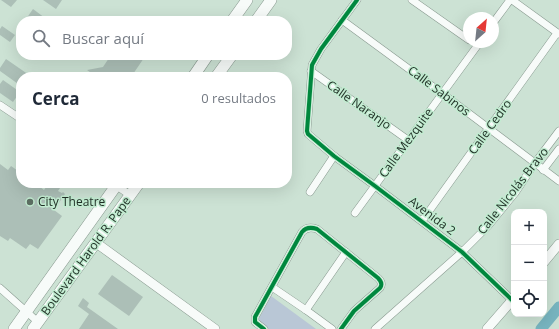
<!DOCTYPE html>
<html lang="es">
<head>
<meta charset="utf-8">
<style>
	body { margin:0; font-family:"Open Sans",sans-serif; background:#f2f2f3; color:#1f2937 }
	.controls { position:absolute; right:12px; bottom:12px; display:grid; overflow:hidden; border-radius:8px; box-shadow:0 4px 16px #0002 }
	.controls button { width:36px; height:36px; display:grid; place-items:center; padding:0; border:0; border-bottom:1px solid #e0e1e3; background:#fff; color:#1f2937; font:20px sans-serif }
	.compass { position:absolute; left:463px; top:12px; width:36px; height:36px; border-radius:50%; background:#fff; box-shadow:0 4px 16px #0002; rotate:27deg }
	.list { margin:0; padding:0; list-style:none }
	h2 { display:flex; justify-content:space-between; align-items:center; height:52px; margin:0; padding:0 16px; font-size:17px }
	h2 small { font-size:13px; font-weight:400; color:#747a83 }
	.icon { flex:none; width:22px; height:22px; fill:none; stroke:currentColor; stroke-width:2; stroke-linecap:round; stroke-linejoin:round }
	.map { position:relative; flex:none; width:559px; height:329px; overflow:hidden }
	.search { position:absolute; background:#fff; box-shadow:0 4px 16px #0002; left:16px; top:16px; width:276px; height:44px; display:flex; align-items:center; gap:10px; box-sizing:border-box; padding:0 14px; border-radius:16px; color:#747a83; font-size:15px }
	.panel { position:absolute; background:#fff; box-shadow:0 4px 16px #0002; left:16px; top:72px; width:276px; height:116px; border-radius:16px }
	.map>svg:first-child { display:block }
	.green { fill:#b9c7d6 }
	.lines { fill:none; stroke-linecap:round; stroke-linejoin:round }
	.river { stroke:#78b5c0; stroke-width:11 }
	.building { fill:#acbfb7 }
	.minor-casing { stroke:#88998f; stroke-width:8 }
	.major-casing { stroke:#88998f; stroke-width:10 }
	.highway-casing { stroke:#88998f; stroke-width:12 }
	.minor { stroke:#f7fbf9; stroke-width:7 }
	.major { stroke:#f7fbf9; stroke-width:9 }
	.highway { stroke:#f7fbf9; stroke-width:11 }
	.cycleway-casing { stroke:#c2ecd1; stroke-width:6 }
	.cycleway { stroke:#00873e; stroke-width:4 }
	.poi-dot { fill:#5c6e62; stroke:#c2ecd1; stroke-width:1.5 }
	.labels { text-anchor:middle; stroke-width:3; stroke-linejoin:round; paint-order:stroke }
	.street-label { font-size:12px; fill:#1f2f25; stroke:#c2ecd1 }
	.poi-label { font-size:12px; fill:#1f2f25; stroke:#c2ecd1; text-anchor:start }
</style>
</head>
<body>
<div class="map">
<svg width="559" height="329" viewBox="0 0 559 329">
	<rect width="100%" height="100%" fill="#cce2d4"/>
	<!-- green -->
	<path class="green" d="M271 296 316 329H267L257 322Z"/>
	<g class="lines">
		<!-- river -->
		<path class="river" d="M541 329 559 307"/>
	</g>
	<!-- building -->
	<g class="building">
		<path d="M1 0H17L11 7Z"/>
		<path d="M43 0H62L56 9Z"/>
		<path d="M33 9 49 21H29L26 19Z"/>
		<path d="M101 16 120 18V21H100Z"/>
		<path d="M2 26 15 35 10 42 0 35V29Z"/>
		<path d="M111 55H146L131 77H97L87 70 103 67Z"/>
		<path d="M6 59 32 77H21V86L0 71V68Z"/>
		<path d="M3 80 20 92 13 102 0 93V84Z"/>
		<path d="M0 164 8 170 11 166 21 173V183H35L44 190 49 183H54L60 188 58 191 62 193 63 192 65 194 54 210 62 216 38 249 30 244 26 249 10 238 8 241 0 236Z"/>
		<path d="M112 275 143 297 129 316 98 294Z"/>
		<path d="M83 298 89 303 87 307 118 329H79L89 314 78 306Z"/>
	</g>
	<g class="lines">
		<defs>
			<g id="minor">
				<path d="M357 0 321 49 312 65 307 131 308 134 334 156 375 186 462 252 512 300"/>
				<path d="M412 0 469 40"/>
				<path d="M512 0 559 34"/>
				<path d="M342 20 443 94 559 181"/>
				<path d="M493 23 510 0"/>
				<path d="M311 71 408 140"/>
				<path d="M0 105 21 119"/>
				<path d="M543 170 559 149"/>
				<path d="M114 184 130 195"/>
				<path d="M310 192 334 156"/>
				<path d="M355 213 480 42"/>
				<path d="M422 221 557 33"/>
				<path d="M272 287 306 310 332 329"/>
				<path d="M0 288 38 322"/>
				<path d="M306 310 346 252"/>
				<path d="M264 329 255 322V317L302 232C306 227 311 227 317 229L378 278C381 281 383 284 380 288L354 311 341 329"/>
				<path d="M375 329 462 252 488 226 515 193 535 163 559 131"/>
			</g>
			<g id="major">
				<path d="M95 242 215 329"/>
				<path d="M544 262 559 244"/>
				<path d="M487 329 514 298"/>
			</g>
			<g id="highway">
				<path d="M232 21 247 0"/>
				<path d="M256 21 271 0"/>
				<path d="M193 77 208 55"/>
				<path d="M216 77 232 55"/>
				<path d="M14 329 118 183"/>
				<path d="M33 329 139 183"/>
			</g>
		</defs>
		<!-- minor casing -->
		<use href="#minor" class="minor-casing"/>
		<!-- major casing -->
		<use href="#major" class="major-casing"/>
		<!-- highway casing -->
		<use href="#highway" class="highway-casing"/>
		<!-- minor -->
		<use href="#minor" class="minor"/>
		<!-- major -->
		<use href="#major" class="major"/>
		<!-- highway -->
		<use href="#highway" class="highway"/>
		<defs>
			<g id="cycleway">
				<path d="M357 0 321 49 312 65 307 131 308 134 334 156 375 186 462 252 512 300"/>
				<path d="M264 329 255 322V317L302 232C306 227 311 227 317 229L378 278C381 281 383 284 380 288L354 311 341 329"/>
			</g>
		</defs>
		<!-- cycleway casing -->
		<use href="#cycleway" class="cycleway-casing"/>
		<!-- cycleway -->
		<use href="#cycleway" class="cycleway"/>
	</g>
	<!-- markers -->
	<circle class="poi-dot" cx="30" cy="202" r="4"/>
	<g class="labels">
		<!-- street labels -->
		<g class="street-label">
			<text transform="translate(439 91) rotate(37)" y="4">Calle Sabinos</text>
			<text transform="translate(359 105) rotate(35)" y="4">Calle Naranjo</text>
			<text transform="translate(490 127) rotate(-54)" y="4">Calle Cedro</text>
			<text transform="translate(406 143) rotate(-54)" y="4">Calle Mezquite</text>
			<text transform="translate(513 191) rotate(-52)" y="4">Calle Nicolás Bravo</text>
			<text transform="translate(432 216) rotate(37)" y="4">Avenida 2</text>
			<text transform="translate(86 256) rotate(-54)" y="4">Boulevard Harold R. Pape</text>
		</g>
		<!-- poi labels -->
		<g class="poi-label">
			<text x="38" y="206">City Theatre</text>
		</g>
	</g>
</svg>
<div class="controls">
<button>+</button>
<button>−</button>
<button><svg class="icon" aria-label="locate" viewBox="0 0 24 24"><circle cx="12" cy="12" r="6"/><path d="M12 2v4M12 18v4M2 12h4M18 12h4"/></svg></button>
</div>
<svg class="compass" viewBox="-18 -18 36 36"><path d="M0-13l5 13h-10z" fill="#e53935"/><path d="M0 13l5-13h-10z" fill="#747a83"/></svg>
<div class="search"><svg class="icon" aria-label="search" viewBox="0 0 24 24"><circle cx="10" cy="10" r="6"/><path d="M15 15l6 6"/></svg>Buscar aquí</div>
<section class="panel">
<h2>Cerca<small>0 resultados</small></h2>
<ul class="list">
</ul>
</section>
</div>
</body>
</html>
